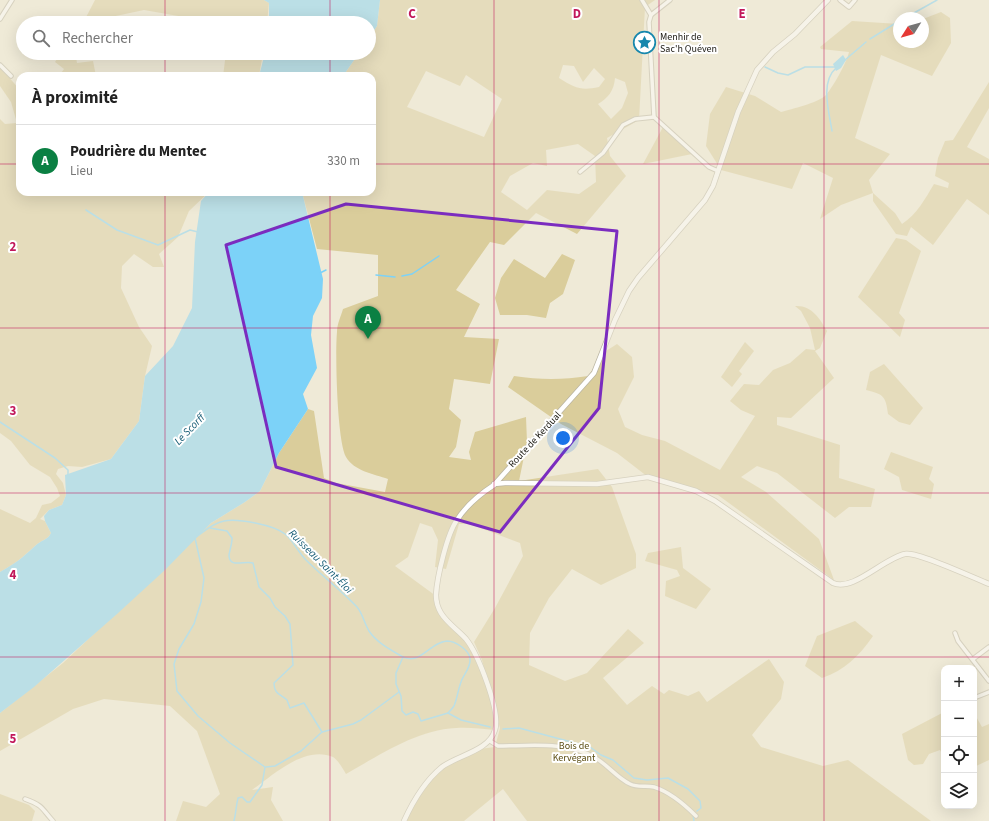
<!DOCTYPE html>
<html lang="fr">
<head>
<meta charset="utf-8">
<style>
	body { margin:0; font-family:"Source Sans 3",sans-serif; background:#f6f6f6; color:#222 }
	.controls { position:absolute; right:12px; bottom:12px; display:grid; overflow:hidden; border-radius:8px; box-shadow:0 4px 16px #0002 }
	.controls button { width:36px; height:36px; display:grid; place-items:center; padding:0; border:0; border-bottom:1px solid #e0e0e0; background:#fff; color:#222; font:20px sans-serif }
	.compass { position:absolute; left:893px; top:12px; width:36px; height:36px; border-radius:50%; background:#fff; box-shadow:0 4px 16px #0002; rotate:233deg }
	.you { position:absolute; left:563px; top:438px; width:14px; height:14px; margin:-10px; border:3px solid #fff; border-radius:50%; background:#1a73e8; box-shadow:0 0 0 6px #1a73e833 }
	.badge { display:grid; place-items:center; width:26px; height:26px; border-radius:50%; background:#0b8043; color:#fff; font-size:13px; font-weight:700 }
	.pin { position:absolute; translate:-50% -33px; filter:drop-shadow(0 1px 2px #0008) }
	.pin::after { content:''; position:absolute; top:21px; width:14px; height:12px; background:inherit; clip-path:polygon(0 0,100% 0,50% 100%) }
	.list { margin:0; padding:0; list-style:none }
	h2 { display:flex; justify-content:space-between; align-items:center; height:52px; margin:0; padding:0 16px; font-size:17px }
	h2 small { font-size:13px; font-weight:400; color:#767676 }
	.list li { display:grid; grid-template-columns:26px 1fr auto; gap:12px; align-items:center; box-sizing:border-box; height:72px; padding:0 16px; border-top:1px solid #e0e0e0 }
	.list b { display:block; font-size:15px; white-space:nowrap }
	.list p { margin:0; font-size:13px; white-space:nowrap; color:#767676 }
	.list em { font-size:13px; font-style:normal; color:#767676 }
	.icon { flex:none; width:22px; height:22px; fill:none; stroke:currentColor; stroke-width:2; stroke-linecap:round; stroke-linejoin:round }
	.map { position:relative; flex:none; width:989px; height:821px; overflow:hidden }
	.search { position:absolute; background:#fff; box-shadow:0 4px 16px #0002; left:16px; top:16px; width:360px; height:44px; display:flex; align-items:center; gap:10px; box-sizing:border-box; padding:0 14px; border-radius:22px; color:#767676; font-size:15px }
	.panel { position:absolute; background:#fff; box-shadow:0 4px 16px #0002; left:16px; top:72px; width:360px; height:124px; border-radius:12px }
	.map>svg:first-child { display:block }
	.green { fill:#dacd9b; fill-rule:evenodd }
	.water { fill:#7cd2f8 }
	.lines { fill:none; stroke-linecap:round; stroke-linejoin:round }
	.stream { stroke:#7cd2f8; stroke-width:1.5 }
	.minor-casing { stroke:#bab5a2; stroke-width:5.5 }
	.tertiary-casing { stroke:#bab5a2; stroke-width:6 }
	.minor { stroke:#fff; stroke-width:3.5 }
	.tertiary { stroke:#fff; stroke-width:4.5 }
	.marked { fill:none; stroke:#7b2cbf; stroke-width:3; stroke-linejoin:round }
	.grid { fill:none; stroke:#c2185b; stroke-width:1; stroke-opacity:0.55 }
	.labels { text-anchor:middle; stroke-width:4; stroke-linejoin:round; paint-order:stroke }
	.poi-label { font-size:10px; fill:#23211a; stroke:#fff; text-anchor:start }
	.street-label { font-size:10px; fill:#23211a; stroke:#fff }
	.park-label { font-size:10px; fill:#5b4d12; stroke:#fff }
	.water-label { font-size:11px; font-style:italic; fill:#155b74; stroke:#fff }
	.grid-label { font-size:13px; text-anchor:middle; font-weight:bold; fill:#c2185b; stroke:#fff; stroke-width:4; stroke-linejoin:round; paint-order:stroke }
</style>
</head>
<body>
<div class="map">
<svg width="989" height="821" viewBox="0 0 989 821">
	<rect width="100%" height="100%" fill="#efead7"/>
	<!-- green -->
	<g class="green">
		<path d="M95 0H264L269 3 267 23H202L184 17 144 10 111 17 104 23H83Z"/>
		<path d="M380 0H655L645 7 639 120 607 138 610 156 626 176 577 234 536 213 504 245 490 242 456 290 480 304 464 337 499 339 490 384 454 379 449 409 461 420 456 447 449 457 471 460 469 452 475 432 526 417 527 442 519 481 598 469 612 487 636 554V568L601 585 572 569 549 598 530 633 529 665 565 681 587 673 628 629 644 643 603 678 627 705 652 686 664 694 669 690 688 696 699 691 707 702 769 659 784 682 781 699 752 735 761 747 823 766 848 760 931 821H527L503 789 464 821H404L408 813 437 772 472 750 495 747 500 728 495 710V730C482 729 469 727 456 728 416 730 380 755 346 774 343 769 338 760 333 757 305 745 273 775 252 790L273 787 271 800 283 821H176L183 801 206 807 220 794 197 731 170 706 104 699 73 709 0 751V713L63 663 211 523 245 502 260 491 279 453 308 409 314 411 324 478 336 483 385 492 388 479C374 474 354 471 346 457 337 441 335 353 337 332 337 324 341 316 343 309L378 296V255L317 249 302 192H372V76H343L359 53H369V38L377 26ZM563 65 574 66 583 82 594 68 605 79 599 87C581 91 575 88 559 78ZM426 71 460 86 466 75 502 99 484 137 407 107ZM615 78 625 82 628 93 622 108 611 119 598 104C608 98 614 91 615 78ZM578 144 595 156 596 182 579 194 547 190 527 210 501 192 510 176 533 163 547 166 546 150ZM420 523 432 527 438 540 435 567 446 569 459 524H470L520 543 523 556 495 608 474 642 482 660 494 705 471 646 441 613 436 596 395 566 408 557Z"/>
		<path d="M941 12 950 18 951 43 932 76 881 55 855 138 890 154 869 180 873 193 895 213 902 224C917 214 925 199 934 184L948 188 949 183 935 176 938 158 945 141 953 140 989 82V108L967 147 989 159V215L967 199 933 245 911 227 907 236 896 234 873 201V193L841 205 820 219 833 178 803 163 792 189 721 170 706 146 710 114 726 87 755 96 781 112C792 109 817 103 825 96 832 89 847 62 849 52L821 49 820 47 852 21 899 24V42H923V19Z"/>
		<path d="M61 53H78L76 57 77 63 93 61 96 76H59L64 69 55 62Z"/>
		<path d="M226 53H263L259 76H223Z"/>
		<path d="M0 67 20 90V192H209L189 211 178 237 159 254 164 267H153L134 254 122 266 121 288 139 327 152 346 145 376 139 421 111 459 82 467 68 466 58 469 56 474 63 483 66 495 62 505 49 510 40 519 45 521 51 533C48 540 41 540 35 546 23 557 15 564 0 572V509L30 523 36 518 42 505 51 503 60 496 57 488 50 477 30 465 11 441 0 433V119L5 124 17 123 11 102 0 86Z"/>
		<path d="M663 127 692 154 643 164Z"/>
		<path d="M896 238 906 240 921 251 899 313 905 320 900 337 858 297Z"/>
		<path d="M562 254 575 260 563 294 550 303 546 318 527 315H500L495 298 501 278 514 259 545 278Z"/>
		<path d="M795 306C812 305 820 319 827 331L820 348 815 351 834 378 791 418 777 417V425L840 445 839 478 875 489 871 507H849L835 518 777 473 757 466 741 477 766 492 819 539 834 580 718 495 696 491 648 477 617 453 561 424 508 387 514 376C540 380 563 380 588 376L606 351 617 344 632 357 634 377 618 409 625 427 642 435 665 441 720 470 755 416 741 410 730 401 744 384 759 385 773 370 790 363 806 349 815 350 810 328 801 311Z"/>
		<path d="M745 342 754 351 739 371 742 374 732 387 721 377Z"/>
		<path d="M884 364 923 408 910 425 899 422 888 414C886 396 883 394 866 390L870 372Z"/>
		<path d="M891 452 933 467 929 479 934 484 931 499 902 490 899 477 884 469Z"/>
		<path d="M681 547 683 568 711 589 696 609 665 596 666 581 680 576 677 570 645 561 648 553Z"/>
		<path d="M855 621 873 636C859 656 845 670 822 678L805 666 817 636Z"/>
		<path d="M944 712V757L940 750 929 754 923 764 914 765 908 760 902 734Z"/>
		<path d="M974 713 982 727 989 724V760L974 767Z"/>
		<path d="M0 794 29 805 35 811 32 821H0Z"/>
	</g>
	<!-- water -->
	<g class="water">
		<path d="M264 0H380L377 26 369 38V23H269V3Z"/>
		<path d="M265 53H359L343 76H259Z"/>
		<path d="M843 55 846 60 841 68 836 71 833 64Z"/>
		<path d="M209 192H302L323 279 322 298 313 316 311 335 317 368 303 394 308 409 279 453 260 491 245 502 211 523 165 570 117 614 34 687 0 713V572C16 563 22 558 35 546 41 540 48 540 51 533L45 521 44 516 49 510 62 505 66 495 65 475 111 459 139 421 145 376 173 346 192 308 195 242 201 201Z"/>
	</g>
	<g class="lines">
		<!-- stream -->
		<g class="stream">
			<path d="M905 18 937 0"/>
			<path d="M870 39 899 21"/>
			<path d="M845 60 866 42"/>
			<path d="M765 67 778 73 788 75 805 67H835"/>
			<path d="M832 131C829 112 820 82 836 68"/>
			<path d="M86 210 117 230 158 245 190 230 198 232"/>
			<path d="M320 273 326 270"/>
			<path d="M376 275 395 277"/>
			<path d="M402 276 412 274 439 256"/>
			<path d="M0 422 55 458 68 470V475"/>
			<path d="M210 528 227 531 232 538C232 544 230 549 229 555 229 569 245 560 253 563L259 587 270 598 275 607 285 616 290 624 293 665 274 683C274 694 280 694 287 700L290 708 304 703 322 732"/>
			<path d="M195 538 204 578 201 602 194 624 179 649 174 664 177 691 198 716 230 743 265 767 262 785 250 802H247L242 797 238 798C236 806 236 813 234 821"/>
			<path d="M195 538C203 532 213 523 224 521 237 518 274 525 285 534 293 540 298 552 306 560 322 576 341 590 357 607 363 614 364 623 369 631 377 643 391 650 403 657L396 673V684L401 696 402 711 406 715 413 712 418 714 421 721 448 713 461 720 490 727"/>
			<path d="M403 657C421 665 430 642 447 641 456 641 470 651 470 659 471 668 463 675 461 682 458 690 457 699 454 706 452 709 450 711 448 713"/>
			<path d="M503 729 519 728 590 747 601 755 613 760 634 778 647 780 668 778 688 789 700 801 701 808 697 811"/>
			<path d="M266 767 275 766 301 751 322 732 353 724 361 720 399 692"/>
			<path d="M693 815 694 821"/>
		</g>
		<defs>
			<g id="minor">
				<path d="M642 0 651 15 649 22 654 117 709 167 718 171"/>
				<path d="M840 0 849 7 855 0"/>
				<path d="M651 15 670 0"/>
				<path d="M0 19 12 0"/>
				<path d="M0 65 11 76"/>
				<path d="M580 172 603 153 623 125 635 119 654 117"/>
				<path d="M955 633 958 641 989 681"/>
				<path d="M973 659 989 647"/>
				<path d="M974 698 989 692"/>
				<path d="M490 741 498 746C529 746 566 741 594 757 607 764 617 778 630 784 638 788 646 785 654 787 670 792 685 805 696 816"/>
				<path d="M25 799C44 806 41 808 53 821"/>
			</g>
			<g id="tertiary">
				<path d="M494 484 505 483 597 484 648 477 696 491 715 501 833 583C853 592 884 558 905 554 916 551 974 578 989 584"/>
				<path d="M404 821C413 801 425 781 442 767 458 755 489 751 495 730 501 712 478 654 466 639 458 630 447 623 441 613 438 608 436 601 436 595 437 577 447 534 457 520 466 506 480 494 494 485L594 373 615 320 629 291 638 278 705 200 713 186 738 112 757 70 773 52 795 34 828 0"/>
			</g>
		</defs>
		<!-- minor casing -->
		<use href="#minor" class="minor-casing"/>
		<!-- tertiary casing -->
		<use href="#tertiary" class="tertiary-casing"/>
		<!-- minor -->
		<use href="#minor" class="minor"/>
		<!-- tertiary -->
		<use href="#tertiary" class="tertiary"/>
	</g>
	<!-- marked area -->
	<path d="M0 0H989V821H0ZM346 204 617 231 599 408 500 532 276 467 226 245Z" fill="#efead7" fill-opacity=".55" fill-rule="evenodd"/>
	<path class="marked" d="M346 204 617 231 599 408 500 532 276 467 226 245Z"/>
	<!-- grid -->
	<path class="grid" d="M165 0V23M330 0V23M494 0V821M659 0V821M824 0V821M165 53V76M330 53V76M0 164H20M372 164H989M165 192V821M330 192V821M0 328H989M0 493H989M0 657H989"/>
	<!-- icons -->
	<defs>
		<symbol id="sight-ring" viewBox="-11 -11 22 22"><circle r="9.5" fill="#fff" stroke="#1787ad" stroke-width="1.5"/><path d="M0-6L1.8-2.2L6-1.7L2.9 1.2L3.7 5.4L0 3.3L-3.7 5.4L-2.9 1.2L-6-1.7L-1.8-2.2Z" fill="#1787ad"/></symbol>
	</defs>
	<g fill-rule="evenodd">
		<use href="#sight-ring" x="632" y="30" width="25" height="25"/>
	</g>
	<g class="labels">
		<!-- poi labels -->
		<g class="poi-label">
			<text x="660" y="40">Menhir de<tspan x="660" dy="12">Sac'h Quéven</tspan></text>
		</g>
		<!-- street labels -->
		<g class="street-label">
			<text transform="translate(534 439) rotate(-47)" y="4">Route de Kerdual</text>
		</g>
		<!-- park labels -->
		<g class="park-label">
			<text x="574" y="749">Bois de<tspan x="574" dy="12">Kervégant</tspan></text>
		</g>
		<!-- water labels -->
		<g class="water-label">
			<text transform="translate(189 429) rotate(-46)" y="4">Le Scorff</text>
			<text transform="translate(321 561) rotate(45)" y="4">Ruisseau Saint-Éloi</text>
		</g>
	</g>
	<g class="grid-label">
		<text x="412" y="18">C</text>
		<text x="577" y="18">D</text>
		<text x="742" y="18">E</text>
		<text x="13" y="251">2</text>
		<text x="13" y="415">3</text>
		<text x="13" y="579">4</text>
		<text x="13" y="743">5</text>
	</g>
</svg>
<div class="controls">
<button>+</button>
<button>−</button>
<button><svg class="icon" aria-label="locate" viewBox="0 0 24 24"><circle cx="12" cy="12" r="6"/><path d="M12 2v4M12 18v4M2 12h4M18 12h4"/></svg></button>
<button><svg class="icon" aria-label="layers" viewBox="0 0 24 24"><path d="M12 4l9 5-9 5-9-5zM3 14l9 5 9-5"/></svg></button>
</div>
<svg class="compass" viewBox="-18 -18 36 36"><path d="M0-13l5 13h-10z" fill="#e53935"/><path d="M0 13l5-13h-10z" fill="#767676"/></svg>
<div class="you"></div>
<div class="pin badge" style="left:368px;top:339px">A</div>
<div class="search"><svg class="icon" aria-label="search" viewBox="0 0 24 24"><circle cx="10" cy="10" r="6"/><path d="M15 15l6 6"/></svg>Rechercher</div>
<section class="panel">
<h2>À proximité<small></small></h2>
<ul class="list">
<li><span class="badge">A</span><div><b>Poudrière du Mentec</b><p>Lieu</p></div><em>330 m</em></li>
</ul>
</section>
</div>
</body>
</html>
